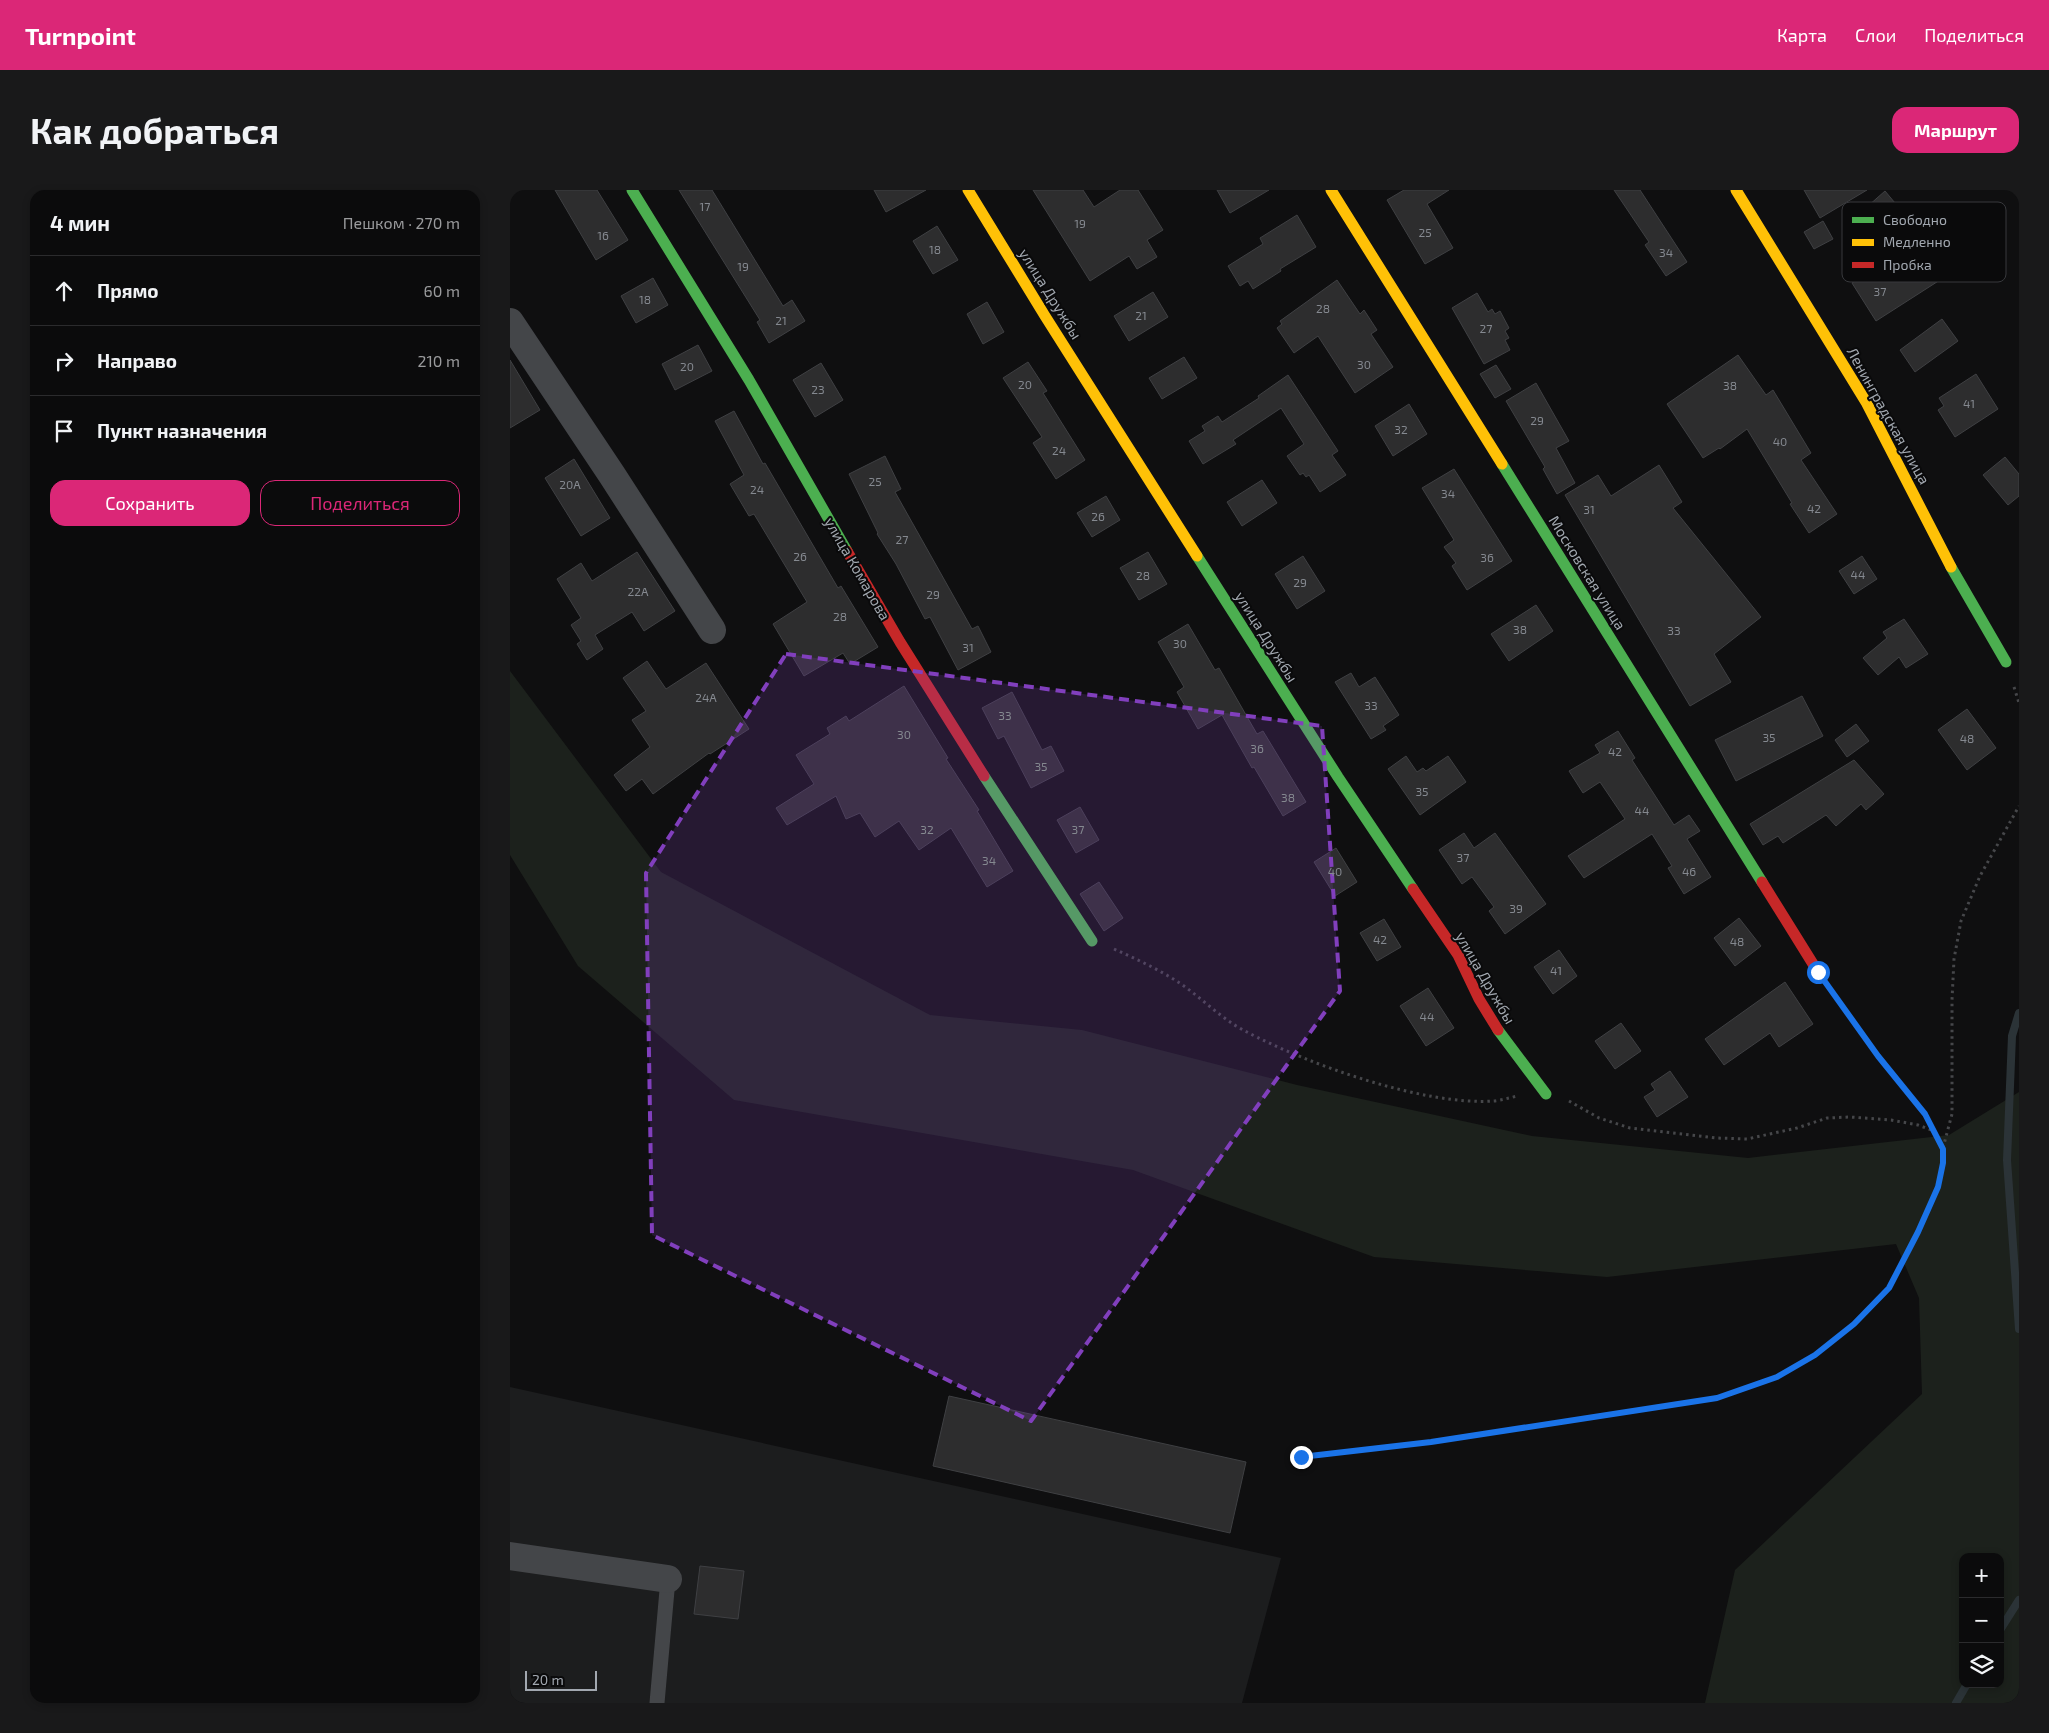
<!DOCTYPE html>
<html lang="ru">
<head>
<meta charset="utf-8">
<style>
	body { margin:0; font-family:"Exo 2",sans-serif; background:#19191a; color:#f1f3f6 }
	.controls { position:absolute; right:15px; bottom:15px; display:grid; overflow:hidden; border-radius:10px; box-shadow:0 2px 8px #0003 }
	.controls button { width:45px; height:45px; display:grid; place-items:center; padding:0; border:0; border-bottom:1px solid #2b2b2d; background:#0b0b0c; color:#f1f3f6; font:25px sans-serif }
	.scale { position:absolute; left:15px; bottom:12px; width:72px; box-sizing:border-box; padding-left:5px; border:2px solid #a2a8b0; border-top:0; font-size:14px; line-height:18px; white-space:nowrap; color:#a2a8b0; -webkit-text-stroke:4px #0a0a0b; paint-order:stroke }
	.stop { position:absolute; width:15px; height:15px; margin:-11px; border:4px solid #1a73e8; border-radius:50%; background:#fff }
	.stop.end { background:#1a73e8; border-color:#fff; box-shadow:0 1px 5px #0008 }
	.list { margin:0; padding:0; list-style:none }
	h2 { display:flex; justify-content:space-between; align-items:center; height:65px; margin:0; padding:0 20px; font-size:21px }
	h2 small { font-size:16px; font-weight:400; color:#9a9b9d }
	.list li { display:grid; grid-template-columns:32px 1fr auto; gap:15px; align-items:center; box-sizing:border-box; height:70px; padding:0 20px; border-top:1px solid #2b2b2d }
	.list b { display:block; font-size:19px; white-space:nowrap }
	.list em { font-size:16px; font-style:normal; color:#9a9b9d }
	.actions { display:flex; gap:10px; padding:15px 20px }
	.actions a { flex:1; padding:11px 0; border:1px solid #db2777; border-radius:15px; text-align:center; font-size:18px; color:#db2777 }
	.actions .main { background:#db2777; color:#fff }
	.icon { flex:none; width:28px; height:28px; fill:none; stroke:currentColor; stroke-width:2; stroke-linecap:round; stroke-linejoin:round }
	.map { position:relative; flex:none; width:1509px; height:1513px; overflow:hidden; border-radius:15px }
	header { display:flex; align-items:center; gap:30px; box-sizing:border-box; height:70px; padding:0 25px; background:#db2777; color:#fff }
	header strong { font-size:24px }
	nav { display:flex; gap:28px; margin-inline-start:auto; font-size:18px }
	.intro { display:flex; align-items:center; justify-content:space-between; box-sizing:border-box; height:120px; padding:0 30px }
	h1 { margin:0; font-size:35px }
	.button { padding:12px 22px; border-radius:15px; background:#db2777; color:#fff; font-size:18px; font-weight:700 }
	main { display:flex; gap:30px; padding:0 30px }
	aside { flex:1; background:#0b0b0c; border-radius:15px; box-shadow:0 2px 8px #0003 }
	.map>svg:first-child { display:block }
	.built { fill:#1c1d1e }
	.green { fill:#1c211c; fill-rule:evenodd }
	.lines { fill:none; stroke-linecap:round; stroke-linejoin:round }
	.stream { stroke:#2b3337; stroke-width:8 }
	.building { fill:#2d2d2e; stroke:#3f4043 }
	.path { stroke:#46474a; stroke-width:3; stroke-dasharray:2.5 4; stroke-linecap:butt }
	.lane { stroke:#444649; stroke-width:15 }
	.street { stroke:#444649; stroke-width:28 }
	.fast { stroke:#4caf50; stroke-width:11 }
	.slow { stroke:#ffc107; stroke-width:11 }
	.jam { stroke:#c62828; stroke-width:11 }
	.route { stroke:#1a73e8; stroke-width:6 }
	.marked { fill:#813fbd; fill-opacity:0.2; stroke:#813fbd; stroke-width:4; stroke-dasharray:10 6; stroke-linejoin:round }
	.labels { text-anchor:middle; stroke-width:4; stroke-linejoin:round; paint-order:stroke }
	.number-label { font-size:12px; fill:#858990 }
	.street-label { font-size:15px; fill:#a2a8b0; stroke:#0a0a0b }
	.key { fill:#0a0a0b; stroke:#38393d; stroke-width:1 }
	.key-label { font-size:14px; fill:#a2a8b0 }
</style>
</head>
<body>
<header>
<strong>Turnpoint</strong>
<nav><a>Карта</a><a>Слои</a><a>Поделиться</a></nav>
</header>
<div class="intro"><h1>Как добраться</h1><a class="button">Маршрут</a></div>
<main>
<aside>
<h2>4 мин<small>Пешком · 270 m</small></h2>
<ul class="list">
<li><svg class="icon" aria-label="ahead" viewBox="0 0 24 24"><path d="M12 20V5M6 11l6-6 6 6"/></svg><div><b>Прямо</b></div><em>60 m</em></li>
<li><svg class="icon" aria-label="right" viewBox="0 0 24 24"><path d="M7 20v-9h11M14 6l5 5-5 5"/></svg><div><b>Направо</b></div><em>210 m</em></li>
<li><svg class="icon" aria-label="arrive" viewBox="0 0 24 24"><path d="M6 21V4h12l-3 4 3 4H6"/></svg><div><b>Пункт назначения</b></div></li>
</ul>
<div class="actions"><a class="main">Сохранить</a><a>Поделиться</a></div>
</aside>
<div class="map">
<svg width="1509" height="1513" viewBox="0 0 1509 1513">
	<rect width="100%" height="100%" fill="#0f0f10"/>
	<!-- built -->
	<path class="built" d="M0 1197 771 1368 732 1513H0Z"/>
	<!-- green -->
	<path class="green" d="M0 481 151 682 420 825 572 840 787 895 1022 946 1238 968 1439 945 1509 902V1513H1195L1225 1380 1412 1204 1409 1108 1386 1054 1097 1087 864 1067 623 980 224 910 68 776 0 665ZM1453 1367H1490V1494H1453Z"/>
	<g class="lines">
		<!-- stream -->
		<g class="stream">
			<path d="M1509 823 1502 846 1497 970 1509 1139"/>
			<path d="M1490 1440 1509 1410"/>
			<path d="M1446 1513 1457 1494"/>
		</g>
	</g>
	<!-- building -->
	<g class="building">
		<path d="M45 0H87L118 50 86 70Z"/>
		<path d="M169 0H202L273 116 282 110 295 131 259 153 247 132 250 130Z"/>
		<path d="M364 0H416L376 22Z"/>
		<path d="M523 0H573L584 17 610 0H628L653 40 637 50 647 67 627 79 619 66 580 91Z"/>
		<path d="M707 0H759L720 23Z"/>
		<path d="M894 0H939L917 14 943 58 915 74 877 10Z"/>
		<path d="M1104 0H1130L1177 72 1156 86 1135 55 1139 52Z"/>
		<path d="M1294 0H1357L1310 28Z"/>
		<path d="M1375 1 1390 19 1373 33 1358 16Z"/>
		<path d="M787 25 806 57 770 79 771 81 743 99 738 91 730 96 718 76 753 54 750 48Z"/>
		<path d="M1313 31 1323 49 1304 59 1294 42Z"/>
		<path d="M427 36 448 70 423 84 403 51Z"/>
		<path d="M1423 42 1446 72 1440 76 1444 81 1366 131 1342 93 1385 65 1388 69Z"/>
		<path d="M143 88 158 115 126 133 111 106Z"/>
		<path d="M827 90 850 124 854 120 867 140 861 144 883 177 845 203 808 146 784 163 767 138 772 134 770 131Z"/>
		<path d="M643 102 658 127 619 151 604 126Z"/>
		<path d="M967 103 978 122 982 119 985 124 990 121 999 138 995 141 999 148 995 150 1000 160 974 174 942 118Z"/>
		<path d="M477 112 494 142 473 154 457 124Z"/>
		<path d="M1432 129 1448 151 1405 182 1390 160Z"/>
		<path d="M188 155 202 181 165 200 152 174Z"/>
		<path d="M1228 165 1256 205 1263 200 1301 263 1291 270 1327 324 1299 343 1280 314 1282 313 1237 239 1210 259 1209 258 1193 268 1157 214Z"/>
		<path d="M674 167 687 188 652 209 639 188Z"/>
		<path d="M0 170 30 220 0 238Z"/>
		<path d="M518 172 537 201 533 203 575 270 546 289 523 253 532 247 493 188Z"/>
		<path d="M311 173 333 210 305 227 283 190Z"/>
		<path d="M986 175 1001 199 985 208 970 184Z"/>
		<path d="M1466 184 1488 219 1445 247 1428 220 1434 216 1429 208Z"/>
		<path d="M778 185 828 261 822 265 836 285 810 302 799 285 796 287 793 283 790 285 777 266 794 254 771 218 723 250 726 254 693 274 679 251 695 241 692 236 708 226 712 232 749 208 748 206Z"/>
		<path d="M1026 193 1059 251 1046 258 1065 293 1047 304 1033 279 1035 277 996 211Z"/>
		<path d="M899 214 917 244 883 266 865 236Z"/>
		<path d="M224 221 253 274 255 273 328 398 331 396 368 457 340 474 333 463 294 486 263 434 297 412 244 324 239 326 220 294 234 285 205 231Z"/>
		<path d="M375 266 391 299 385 302 462 439 468 436 481 462 448 480 420 427 415 429 386 374 367 344 368 343 339 284Z"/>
		<path d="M1495 267 1509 284V306L1498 315 1473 285Z"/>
		<path d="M64 269 100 328 71 346 35 288Z"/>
		<path d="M1149 275 1172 312 1163 318 1251 427 1204 464 1221 492 1180 516 1055 305 1088 285 1101 306Z"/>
		<path d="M944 279 1002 371 957 400 942 376 946 373 934 357 944 350 912 298Z"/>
		<path d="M752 290 767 313 732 336 717 312Z"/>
		<path d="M596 306 610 330 582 347 567 323Z"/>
		<path d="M127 362 165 421 134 441 122 422 85 445 93 459 77 470 67 454 71 451 61 435 71 428 47 389 71 373 82 391Z"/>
		<path d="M638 362 657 394 629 410 610 378Z"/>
		<path d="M793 366 815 401 787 419 765 384Z"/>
		<path d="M1352 366 1367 389 1344 404 1329 381Z"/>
		<path d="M1026 415 1043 441 999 471 981 444Z"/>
		<path d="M1394 429 1418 464 1396 478 1389 467 1368 485 1353 468 1377 448 1373 442Z"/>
		<path d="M678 434 705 480 709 478 747 544 753 541 796 612 773 626 744 577 742 578 712 525 688 539 667 502 674 497 648 452Z"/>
		<path d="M137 471 156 499 196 473 239 539 200 564 199 563 143 604 132 589 116 601 104 585 140 557 122 530 136 521 113 488Z"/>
		<path d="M841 483 849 497 865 487 889 525 873 536 876 540 861 549 825 492Z"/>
		<path d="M394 496 438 568 436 569 469 620 467 621 503 681 477 697 441 638 409 660 389 631 365 647 350 623 336 629 326 606 277 635 266 618 304 594 286 565 320 544 317 538 336 526 339 531Z"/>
		<path d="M502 502 532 560 541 556 554 581 521 598 494 546 488 549 472 518Z"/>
		<path d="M1292 506 1313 546 1226 591 1205 550Z"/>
		<path d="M1457 519 1486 558 1457 580 1428 540Z"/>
		<path d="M1346 534 1359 551 1337 567 1325 550Z"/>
		<path d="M1108 541 1125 568 1122 570 1164 635 1179 625 1190 641 1177 649 1201 687 1174 704 1158 678 1162 676 1142 644 1074 688 1058 666 1115 629 1090 592 1073 603 1059 581 1090 563 1085 555Z"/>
		<path d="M896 566 907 582 913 578 916 581 938 566 956 592 910 625 878 579Z"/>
		<path d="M1344 570 1374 604 1356 620 1351 614 1326 636 1316 625 1273 653 1268 646 1253 655 1240 634Z"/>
		<path d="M570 617 589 650 566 663 547 630Z"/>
		<path d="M954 643 964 658 985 643 1036 714 995 744 979 721 984 717 962 687 952 694 929 660Z"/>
		<path d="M826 658 847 692 825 706 804 672Z"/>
		<path d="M589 692 613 728 594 741 570 704Z"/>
		<path d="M1229 728 1251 756 1225 776 1204 748Z"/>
		<path d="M874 729 891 757 867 771 850 743Z"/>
		<path d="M1049 760 1067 786 1043 804 1024 777Z"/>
		<path d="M1275 792 1303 834 1269 857 1260 843 1214 875 1195 849Z"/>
		<path d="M918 798 944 838 916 856 890 816Z"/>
		<path d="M1111 833 1131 861 1105 879 1085 851Z"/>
		<path d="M1160 881 1178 907 1147 927 1134 907 1145 900 1141 894Z"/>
		<path d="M439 1206 736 1272 720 1343 423 1276Z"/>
		<path d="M190 1376 234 1381 228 1429 184 1424Z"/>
	</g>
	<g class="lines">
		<!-- path -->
		<g class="path">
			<path d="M1504 497 1509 513"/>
			<path d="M604 759C626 769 648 779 668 792 691 807 710 828 735 841 797 874 914 916 984 911 992 910 999 908 1007 906"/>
			<path d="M1059 911 1089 928 1120 938 1206 948 1237 949 1287 938 1317 928 1340 927 1381 930 1408 935 1424 941"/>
			<path d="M1433 958 1442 924V810L1444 769 1451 731 1470 686 1509 616"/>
			<path d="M791 1267 921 1252 1207 1208 1267 1187 1305 1165 1345 1134 1379 1098 1408 1041 1428 997 1433 973V959L1415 924 1368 866 1323 803"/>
		</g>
		<!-- lane -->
		<path class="lane" d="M147 1513 158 1389"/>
		<!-- street -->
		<g class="street">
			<path d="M0 132 102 285 202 440"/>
			<path d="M0 1366 158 1389"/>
		</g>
		<!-- fast -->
		<g class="fast">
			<path d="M122 0 239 190 337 361"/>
			<path d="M992 274 1252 692"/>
			<path d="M687 366 828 587 903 699"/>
			<path d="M1441 377 1496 472"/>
			<path d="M474 586 582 751"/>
			<path d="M988 840 1036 904"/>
		</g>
		<!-- slow -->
		<g class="slow">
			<path d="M458 0 535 126 687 366"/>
			<path d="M821 0 992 274"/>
			<path d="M1226 0 1356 212 1441 377"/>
		</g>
		<!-- jam -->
		<g class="jam">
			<path d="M337 361 390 452 474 586"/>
			<path d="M1252 692 1308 782"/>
			<path d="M903 699 948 765 969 809 988 840"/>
		</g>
	</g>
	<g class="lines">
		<!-- route -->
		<path class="route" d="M791 1267 921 1252 1207 1208 1267 1187 1305 1165 1344 1134 1379 1098 1408 1042 1428 997 1433 973V959L1415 924 1368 866 1308 782"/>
	</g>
	<!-- marked area -->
	<path class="marked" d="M276 464 812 536 830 801 521 1231 142 1045 136 683Z"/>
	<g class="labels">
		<!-- number labels -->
		<g class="number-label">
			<text x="195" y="21">17</text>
			<text x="570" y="38">19</text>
			<text x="915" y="47">25</text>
			<text x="93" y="50">16</text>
			<text x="425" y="64">18</text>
			<text x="1156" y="67">34</text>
			<text x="233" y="81">19</text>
			<text x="1370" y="106">37</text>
			<text x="135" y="114">18</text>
			<text x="813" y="123">28</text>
			<text x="631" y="130">21</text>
			<text x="271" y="135">21</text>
			<text x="976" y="143">27</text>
			<text x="854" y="179">30</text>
			<text x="177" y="181">20</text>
			<text x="515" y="199">20</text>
			<text x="1220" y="200">38</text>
			<text x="308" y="204">23</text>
			<text x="1459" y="218">41</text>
			<text x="1027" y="235">29</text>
			<text x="891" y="244">32</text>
			<text x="1270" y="256">40</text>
			<text x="549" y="265">24</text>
			<text x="365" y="296">25</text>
			<text x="60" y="299">20А</text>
			<text x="247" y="304">24</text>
			<text x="938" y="308">34</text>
			<text x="1304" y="323">42</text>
			<text x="1079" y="324">31</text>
			<text x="588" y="331">26</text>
			<text x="392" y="354">27</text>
			<text x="290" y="371">26</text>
			<text x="977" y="372">36</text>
			<text x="1348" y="389">44</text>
			<text x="633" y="390">28</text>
			<text x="790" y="397">29</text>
			<text x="128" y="406">22А</text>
			<text x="423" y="409">29</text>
			<text x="330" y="431">28</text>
			<text x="1010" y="444">38</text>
			<text x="1164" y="445">33</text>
			<text x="670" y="458">30</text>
			<text x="458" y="462">31</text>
			<text x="196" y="512">24А</text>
			<text x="861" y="520">33</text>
			<text x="495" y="530">33</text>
			<text x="394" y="549">30</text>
			<text x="1259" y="552">35</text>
			<text x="1457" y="553">48</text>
			<text x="747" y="563">36</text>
			<text x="1105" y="566">42</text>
			<text x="531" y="581">35</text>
			<text x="912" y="606">35</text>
			<text x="778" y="612">38</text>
			<text x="1132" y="625">44</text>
			<text x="417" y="644">32</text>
			<text x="568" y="644">37</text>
			<text x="953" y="672">37</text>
			<text x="479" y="675">34</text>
			<text x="825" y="686">40</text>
			<text x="1179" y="686">46</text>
			<text x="1006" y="723">39</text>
			<text x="870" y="754">42</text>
			<text x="1227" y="756">48</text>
			<text x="1046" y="785">41</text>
			<text x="917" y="831">44</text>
		</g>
		<!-- street labels -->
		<g class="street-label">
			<text transform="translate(540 104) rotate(58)" y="5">улица Дружбы</text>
			<text transform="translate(1378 226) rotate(61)" y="5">Ленинградская улица</text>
			<text transform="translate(347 379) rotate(60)" y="5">улица Комарова</text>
			<text transform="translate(1077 383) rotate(58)" y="5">Московская улица</text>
			<text transform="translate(756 447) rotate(58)" y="5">улица Дружбы</text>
			<text transform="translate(975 788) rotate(60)" y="5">улица Дружбы</text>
		</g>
	</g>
	<!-- legend -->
	<rect x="1332" y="12" width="164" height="80" rx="8" class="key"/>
	<rect x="1342" y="27" width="22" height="6" fill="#4caf50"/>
	<rect x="1342" y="49" width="22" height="7" fill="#ffc107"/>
	<rect x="1342" y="72" width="22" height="6" fill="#c62828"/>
	<g class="key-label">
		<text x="1373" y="35">Свободно</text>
		<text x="1373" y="57">Медленно</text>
		<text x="1373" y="80">Пробка</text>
	</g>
</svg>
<div class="controls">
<button>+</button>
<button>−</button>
<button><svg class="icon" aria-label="layers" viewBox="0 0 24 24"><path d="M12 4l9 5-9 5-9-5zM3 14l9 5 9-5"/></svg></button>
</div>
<div class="scale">20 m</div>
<div class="stop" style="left:1308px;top:782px"></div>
<div class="stop end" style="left:791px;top:1267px"></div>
</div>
</main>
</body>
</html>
